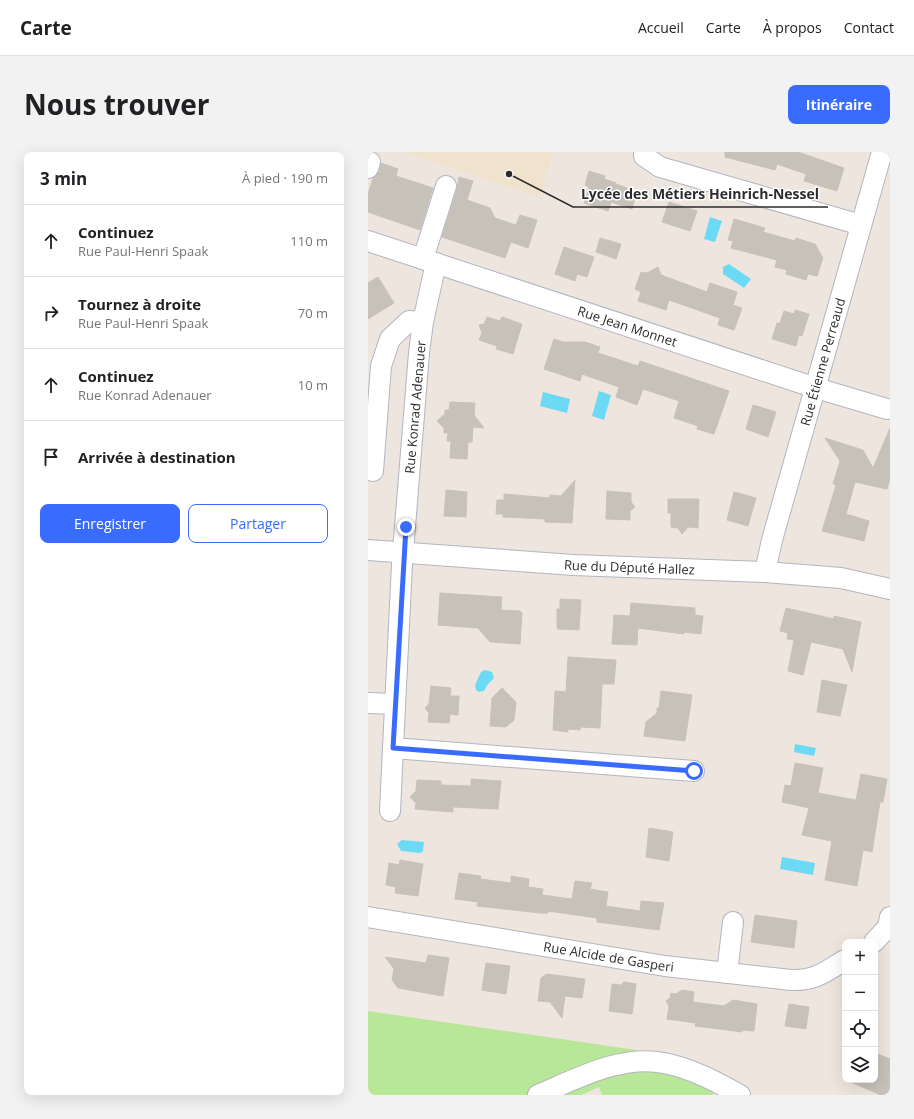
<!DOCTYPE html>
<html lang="fr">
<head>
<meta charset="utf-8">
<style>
	body { margin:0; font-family:"Open Sans",sans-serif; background:#f2f2f2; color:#202124 }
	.controls { position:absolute; right:12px; bottom:12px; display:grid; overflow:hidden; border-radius:8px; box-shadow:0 4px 16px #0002 }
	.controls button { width:36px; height:36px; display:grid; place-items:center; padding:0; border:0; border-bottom:1px solid #e0e0e0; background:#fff; color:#202124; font:20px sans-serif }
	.stop { position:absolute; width:12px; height:12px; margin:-9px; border:3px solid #3a6bff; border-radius:50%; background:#fff }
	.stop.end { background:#3a6bff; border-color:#fff; box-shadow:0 1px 4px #0008 }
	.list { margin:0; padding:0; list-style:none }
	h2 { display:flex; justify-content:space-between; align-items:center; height:52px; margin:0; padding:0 16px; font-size:17px }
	h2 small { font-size:13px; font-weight:400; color:#757577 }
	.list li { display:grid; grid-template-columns:26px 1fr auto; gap:12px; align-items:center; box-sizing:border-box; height:72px; padding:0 16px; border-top:1px solid #e0e0e0 }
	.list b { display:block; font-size:15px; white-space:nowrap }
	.list p { margin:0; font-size:13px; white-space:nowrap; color:#757577 }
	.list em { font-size:13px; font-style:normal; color:#757577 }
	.actions { display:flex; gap:8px; padding:12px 16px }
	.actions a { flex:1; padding:9px 0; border:1px solid #3a6bff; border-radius:8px; text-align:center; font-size:14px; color:#3a6bff }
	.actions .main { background:#3a6bff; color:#fff }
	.icon { flex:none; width:22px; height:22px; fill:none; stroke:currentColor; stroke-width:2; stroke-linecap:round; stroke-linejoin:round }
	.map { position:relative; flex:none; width:522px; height:943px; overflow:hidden; border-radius:8px }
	header { display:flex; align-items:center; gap:24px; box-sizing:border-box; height:56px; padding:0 20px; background:#fff; border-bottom:1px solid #e0e0e0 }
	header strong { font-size:19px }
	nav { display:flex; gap:22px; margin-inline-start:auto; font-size:14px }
	.intro { display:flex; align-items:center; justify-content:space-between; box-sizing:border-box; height:96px; padding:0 24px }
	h1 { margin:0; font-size:28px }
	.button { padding:10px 18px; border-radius:8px; background:#3a6bff; color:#fff; font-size:14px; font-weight:700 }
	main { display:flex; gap:24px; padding:0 24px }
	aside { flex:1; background:#fff; border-radius:8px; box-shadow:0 4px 16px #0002 }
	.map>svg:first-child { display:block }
	.education { fill:#f0e3cd }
	.green { fill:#b8e798 }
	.water { fill:#6cd9f5 }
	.building { fill:#c6c1b9; stroke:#cac2b7 }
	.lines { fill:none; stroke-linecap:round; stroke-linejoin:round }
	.minor-casing { stroke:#b2b5c0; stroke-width:22 }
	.minor { stroke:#fff; stroke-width:20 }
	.route { stroke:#3a6bff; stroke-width:5 }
	.labels { text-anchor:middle; stroke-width:3; stroke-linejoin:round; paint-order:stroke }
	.street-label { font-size:13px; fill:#2c2c2c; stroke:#fff }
	.leader { fill:none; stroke:#2c2c2c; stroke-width:1.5 }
	.callout-dot { fill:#2c2c2c; stroke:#fff; stroke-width:1.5 }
	.callout-label { font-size:14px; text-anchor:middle; font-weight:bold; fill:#2c2c2c; stroke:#fff; stroke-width:3; stroke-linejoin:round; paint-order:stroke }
</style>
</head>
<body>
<header>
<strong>Carte</strong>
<nav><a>Accueil</a><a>Carte</a><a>À propos</a><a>Contact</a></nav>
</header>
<div class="intro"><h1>Nous trouver</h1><a class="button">Itinéraire</a></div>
<main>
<aside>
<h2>3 min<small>À pied · 190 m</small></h2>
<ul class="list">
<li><svg class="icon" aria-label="ahead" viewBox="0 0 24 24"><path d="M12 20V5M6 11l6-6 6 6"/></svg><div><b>Continuez</b><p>Rue Paul-Henri Spaak</p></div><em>110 m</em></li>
<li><svg class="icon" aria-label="right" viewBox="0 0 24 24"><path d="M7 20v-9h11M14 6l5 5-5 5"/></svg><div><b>Tournez à droite</b><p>Rue Paul-Henri Spaak</p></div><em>70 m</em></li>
<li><svg class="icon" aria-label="ahead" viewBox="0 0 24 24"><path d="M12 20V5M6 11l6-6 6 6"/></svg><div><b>Continuez</b><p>Rue Konrad Adenauer</p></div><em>10 m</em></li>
<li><svg class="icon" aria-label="arrive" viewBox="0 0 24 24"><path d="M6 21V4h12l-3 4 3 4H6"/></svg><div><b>Arrivée à destination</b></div></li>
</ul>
<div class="actions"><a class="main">Enregistrer</a><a>Partager</a></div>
</aside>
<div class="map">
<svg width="522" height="943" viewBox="0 0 522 943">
	<rect width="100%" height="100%" fill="#eee6de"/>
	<!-- education -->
	<path class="education" d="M36 0H185L172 45Z"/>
	<!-- green -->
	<path class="green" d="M0 859 282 900 341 937 346 943H234L231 935 213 943H0Z"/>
	<!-- water -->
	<g class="water">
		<path d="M342 65 354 69 347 90 336 87Z"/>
		<path d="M361 112 383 127 376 136 355 122V115Z"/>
		<path d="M231 239 243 243 236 268 224 264Z"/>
		<path d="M175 240 202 247 199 261 172 254Z"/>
		<path d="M117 518 124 520 126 526 120 532 116 539 111 540 108 538 107 533 113 520Z"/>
		<path d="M427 592 448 596 446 604 426 600Z"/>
		<path d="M34 688 56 690 55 699 52 701 33 699 29 692Z"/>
		<path d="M414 705 447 711 445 723 412 717Z"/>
	</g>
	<!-- building -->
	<g class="building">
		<path d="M357 0H430L476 16 469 39 436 29 438 22 409 12 407 18 357 5Z"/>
		<path d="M13 11 30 17 28 24 65 36 52 78 0 60V42L5 26 11 20Z"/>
		<path d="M221 19 237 24 236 27 248 31V32L259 36V38L268 41 264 57 243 50 240 59 216 51 221 35 217 33Z"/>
		<path d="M91 25 105 29 99 48 122 56 127 66 148 73 152 63 169 68 160 96 143 90 137 106 74 85 89 37Z"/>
		<path d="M301 50 329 59 322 79 294 70Z"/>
		<path d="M366 67 397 76 395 80 427 89 428 86 447 92 455 106 449 124 440 122 438 128 418 122 419 118 407 115 409 108 363 96 365 89 360 88Z"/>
		<path d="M232 86 253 92 248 107 228 100Z"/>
		<path d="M196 95 226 105 219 125 209 122 207 129 187 122Z"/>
		<path d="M290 115 293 123 339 140 342 131 369 140 365 153 374 156 366 178 350 173 352 166 301 148 298 158 270 149 273 140 267 137 273 120 279 121Z"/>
		<path d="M10 125 26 151 0 167V131Z"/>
		<path d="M427 158 441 162 434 184 431 183 428 194 404 187 409 171H412L416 159 426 162Z"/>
		<path d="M119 165 132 169 134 165 154 172 145 202 128 197 129 194 111 188 114 181 111 173 116 172Z"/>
		<path d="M186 187 195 190H217L232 195 230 201 270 214 272 209 361 239 346 282 329 277 330 274 306 266 311 249 275 237 269 253 248 245 251 235 214 222 212 229 176 217Z"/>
		<path d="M82 250 107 251 106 263 116 276 105 275 104 290H100L99 307 82 306 83 289H79L80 281H76V276L69 269 77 262V258H81Z"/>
		<path d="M385 253 408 260 400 285 378 277Z"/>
		<path d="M522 276V327L519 337 487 330 478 362 501 369 496 389 454 379 468 333 465 332 472 309 457 286 495 298 505 316Z"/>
		<path d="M207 328 204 371 177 370V367L135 365V362H128L129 348H136V342L182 346V343L193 344Z"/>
		<path d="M78 338 99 340 98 365 76 364Z"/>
		<path d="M239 339 263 341V350L267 355 262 359V368L238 367Z"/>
		<path d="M366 340 388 346 380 374 359 368Z"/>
		<path d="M300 347H331L330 376 320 375 314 382 310 376 303 375V361H300Z"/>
		<path d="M72 441 134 445 133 458 152 459 154 461 152 492 122 490 110 476 70 473Z"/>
		<path d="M192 447 213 448 211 478 190 477 189 475V457H192Z"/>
		<path d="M263 451 327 456V463L335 464 333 482 316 480V482L270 476 269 493 244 492 246 463 262 464Z"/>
		<path d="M418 456 466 467V464L493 470 484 520 475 497 443 490 435 523 420 519 426 488 419 487 420 481 412 479Z"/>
		<path d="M200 505 248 508 246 532H234L232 576 213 575 212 578 200 577V580L185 578 187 539 198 540Z"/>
		<path d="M454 528 479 533 472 564 449 560Z"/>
		<path d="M63 534 83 536 82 544H91L90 563 82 562 81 571 60 570 61 561 57 556 61 552Z"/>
		<path d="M134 536 148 550 146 568 138 575 122 574 124 546Z"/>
		<path d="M293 539 324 543 317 589 276 584 278 570 289 561V556H291Z"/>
		<path d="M427 611 455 616 450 641 488 648 493 622 519 627 515 650H512L504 700 495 698 489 734 457 728 464 689 434 683 441 656 414 650 417 633 423 634Z"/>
		<path d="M103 627 133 629 130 657 85 655V660L47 657 48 651 42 645 48 639 49 628 73 629V633L103 634Z"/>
		<path d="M281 676 305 680 301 709 278 705Z"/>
		<path d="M32 708 55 712 50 744 27 741 28 735 18 733 21 711 31 713Z"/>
		<path d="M91 721 113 724 112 727 143 731V724L161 727 160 735 175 737 174 743 204 747 207 729 224 731 222 737 240 740 238 754 272 759 273 749 296 751 291 778 229 770V766L180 759V761H172L109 754 110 750 87 747Z"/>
		<path d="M387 763 429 769 426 796 383 790Z"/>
		<path d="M60 803 81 806 75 844 30 836 24 828 26 817 17 805 58 811Z"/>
		<path d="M118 811 142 814 138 842 114 838Z"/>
		<path d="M179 822 217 827 214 846 197 844 194 866 182 850 170 849 173 826Z"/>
		<path d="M256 830 268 832 264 862 241 859 244 832 253 833Z"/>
		<path d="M314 838 326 840 325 850 356 854 365 848 389 852 386 879 374 878V880L327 874 328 871 299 867 301 854 298 849 302 846 303 841 308 842Z"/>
		<path d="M421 852 441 855 438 877 417 874Z"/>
		<path d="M507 901 522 907V943H513L478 928H507Z"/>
	</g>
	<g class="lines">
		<defs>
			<g id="minor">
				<path d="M276 0V4L292 15 493 73"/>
				<path d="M0 16 2 10"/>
				<path id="s1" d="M0 89 448 236 519 257"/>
				<path d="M55 107 78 34"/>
				<path d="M68 111 55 170 51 201 34 412 25 596 326 619"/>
				<path d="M5 319 13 214 22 187 41 169 55 170"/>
				<path id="s2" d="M0 398 205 413 397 420 473 426 522 437"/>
				<path id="s3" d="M397 420 404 388 514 0"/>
				<path d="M0 551 27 552"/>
				<path d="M22 659 25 596"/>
				<path id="s4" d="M0 765 297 814 423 828C447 829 457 820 477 808"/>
				<path d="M506 790 520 775 522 765"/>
				<path d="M359 821 365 770"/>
				<path d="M170 943C208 927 254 902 296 911 323 916 349 930 372 943"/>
			</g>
		</defs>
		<!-- minor casing -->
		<use href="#minor" class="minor-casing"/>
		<!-- minor -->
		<use href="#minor" class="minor"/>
	</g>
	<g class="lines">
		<!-- route -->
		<path class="route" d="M38 375 25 596 326 619"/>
	</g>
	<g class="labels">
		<!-- street labels -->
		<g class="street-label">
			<text dy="5" stroke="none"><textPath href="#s1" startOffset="273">Rue Jean Monnet</textPath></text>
			<text dy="5" stroke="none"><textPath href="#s3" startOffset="218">Rue Étienne Perreaud</textPath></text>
			<text transform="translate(47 255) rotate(-85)" y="5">Rue Konrad Adenauer</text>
			<text dy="5" stroke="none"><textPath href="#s2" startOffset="262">Rue du Député Hallez</textPath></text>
			<text dy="5" stroke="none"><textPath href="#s4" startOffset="244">Rue Alcide de Gasperi</textPath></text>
		</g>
	</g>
	<!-- callouts -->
	<path class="leader" d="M141 22L205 55H460"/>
	<circle class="callout-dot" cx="141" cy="22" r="4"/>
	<g class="callout-label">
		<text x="332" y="47">Lycée des Métiers Heinrich-Nessel</text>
	</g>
</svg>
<div class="controls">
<button>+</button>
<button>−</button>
<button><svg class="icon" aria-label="locate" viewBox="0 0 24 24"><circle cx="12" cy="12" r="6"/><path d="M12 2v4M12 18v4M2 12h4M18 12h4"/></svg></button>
<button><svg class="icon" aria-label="layers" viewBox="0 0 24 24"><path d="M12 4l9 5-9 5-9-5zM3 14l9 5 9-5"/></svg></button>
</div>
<div class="stop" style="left:326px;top:619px"></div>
<div class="stop end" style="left:38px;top:375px"></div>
</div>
</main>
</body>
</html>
